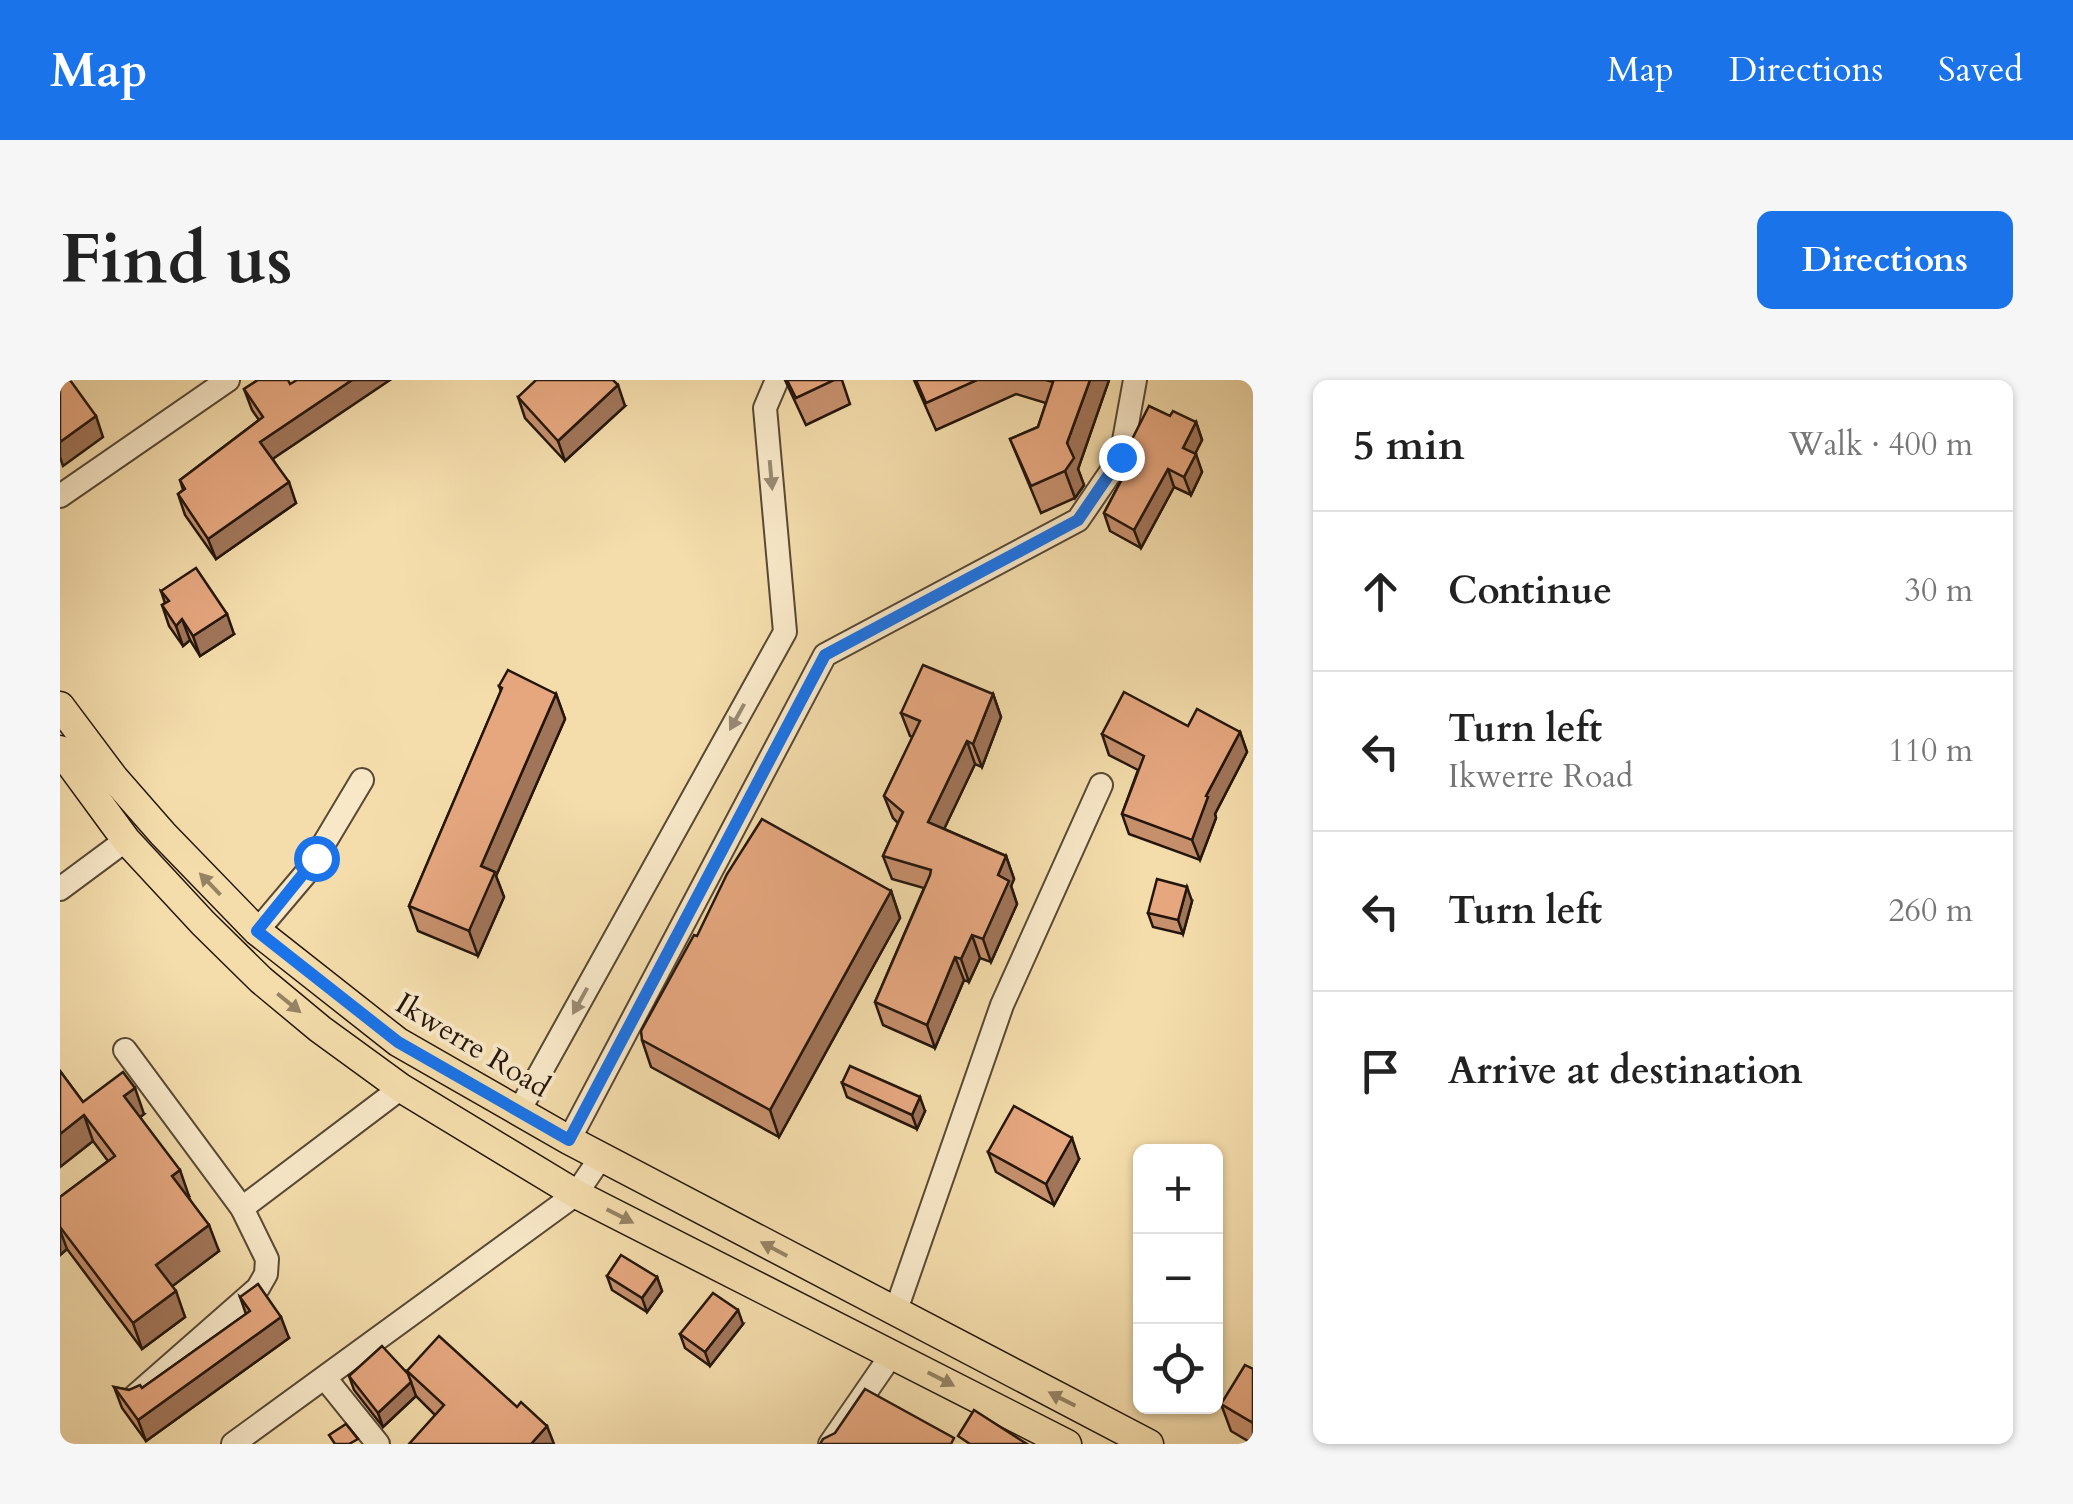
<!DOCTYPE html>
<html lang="en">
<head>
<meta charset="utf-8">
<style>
	body { margin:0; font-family:Cardo,serif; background:#f6f6f6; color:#222 }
	.controls { position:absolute; right:30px; bottom:30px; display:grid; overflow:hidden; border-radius:15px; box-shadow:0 2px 8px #0004 }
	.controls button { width:90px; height:90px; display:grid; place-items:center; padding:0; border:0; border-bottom:2px solid #e0e0e0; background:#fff; color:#222; font:50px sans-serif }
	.stop { position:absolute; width:30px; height:30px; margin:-22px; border:8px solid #1a73e8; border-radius:50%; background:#fff }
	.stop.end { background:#1a73e8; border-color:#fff; box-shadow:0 2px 10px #0008 }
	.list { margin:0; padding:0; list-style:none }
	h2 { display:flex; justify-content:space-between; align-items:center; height:130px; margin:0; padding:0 40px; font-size:42px }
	h2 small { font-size:32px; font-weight:400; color:#767676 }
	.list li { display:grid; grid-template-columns:65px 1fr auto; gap:30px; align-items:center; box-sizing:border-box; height:160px; padding:0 40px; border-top:2px solid #e0e0e0 }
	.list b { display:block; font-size:38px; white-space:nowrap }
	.list p { margin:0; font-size:32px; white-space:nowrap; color:#767676 }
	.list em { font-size:32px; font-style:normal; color:#767676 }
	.icon { flex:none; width:55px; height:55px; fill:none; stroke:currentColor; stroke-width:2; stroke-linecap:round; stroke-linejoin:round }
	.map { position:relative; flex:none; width:1193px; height:1064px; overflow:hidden; border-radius:15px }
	header { display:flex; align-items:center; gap:60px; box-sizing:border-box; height:140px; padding:0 50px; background:#1a73e8; color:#fff }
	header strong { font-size:48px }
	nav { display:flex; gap:55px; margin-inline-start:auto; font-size:35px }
	.intro { display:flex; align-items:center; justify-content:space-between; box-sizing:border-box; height:240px; padding:0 60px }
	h1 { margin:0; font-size:70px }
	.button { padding:25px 45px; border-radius:15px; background:#1a73e8; color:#fff; font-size:35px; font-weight:700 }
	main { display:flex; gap:60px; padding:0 60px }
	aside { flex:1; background:#fff; border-radius:15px; box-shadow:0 2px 8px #0004 }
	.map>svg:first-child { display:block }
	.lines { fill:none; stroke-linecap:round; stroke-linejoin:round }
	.minor-casing { stroke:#584835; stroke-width:26 }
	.major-casing { stroke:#24160e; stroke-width:31 }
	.minor { stroke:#f8e8c8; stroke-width:22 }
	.major { stroke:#f4dcab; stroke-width:28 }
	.wall { fill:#c6906d; stroke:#24160e; stroke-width:2.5 }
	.shaded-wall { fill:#a17559; stroke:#24160e; stroke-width:2.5 }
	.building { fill:#e6a77f; stroke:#24160e; stroke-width:2.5 }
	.oneway { fill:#998a74 }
	.oneway2 { fill:#968364 }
	.route { stroke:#1a73e8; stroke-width:12 }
	.labels { text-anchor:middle; stroke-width:8; stroke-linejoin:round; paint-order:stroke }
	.street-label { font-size:30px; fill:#24160e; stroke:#f8e8c8 }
</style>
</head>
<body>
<header>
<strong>Map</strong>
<nav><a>Map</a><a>Directions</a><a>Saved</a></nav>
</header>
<div class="intro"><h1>Find us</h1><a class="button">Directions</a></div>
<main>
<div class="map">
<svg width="1193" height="1064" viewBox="0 0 1193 1064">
	<rect width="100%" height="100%" fill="#f4dcab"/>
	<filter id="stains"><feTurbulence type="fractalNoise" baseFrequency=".002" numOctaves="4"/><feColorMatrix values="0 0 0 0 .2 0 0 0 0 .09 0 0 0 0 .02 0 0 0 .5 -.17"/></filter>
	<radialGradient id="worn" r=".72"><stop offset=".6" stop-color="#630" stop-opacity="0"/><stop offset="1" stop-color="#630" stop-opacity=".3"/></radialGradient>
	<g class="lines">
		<defs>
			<g id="minor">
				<path d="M0 116 168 0"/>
				<path d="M0 509 66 460"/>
				<path d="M197 551 247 492 302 400"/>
				<path d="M65 670 182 828 207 879 206 894 198 908 75 1016"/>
				<path d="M459 731 725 252 705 28 717 0"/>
				<path d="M509 760 765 275 1018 140 1061 77 1075 0"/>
				<path d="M182 828 341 708"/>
				<path d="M835 933 942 625 1041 405"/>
				<path d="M265 998 318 1064"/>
				<path d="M173 1064 516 814 541 777"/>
				<path d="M770 1064 832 974"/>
			</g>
			<g id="major">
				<path d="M0 326 54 398 103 454 197 551 338 662 509 760 1089 1064"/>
				<path d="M0 370 66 460 143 543 201 600 260 649 341 708 516 814 1007 1064"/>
			</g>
		</defs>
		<!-- minor casing -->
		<use href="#minor" class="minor-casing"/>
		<!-- major casing -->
		<use href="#major" class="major-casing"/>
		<!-- minor -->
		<use href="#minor" class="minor"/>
		<!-- major -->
		<use href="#major" class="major"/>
	</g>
	<!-- wall -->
	<g class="wall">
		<path d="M198 0 213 79 236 123 156 179 125 135 118 114 123 110 120 100 199 40 192 30 184 9Z"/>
		<path d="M725 0H782L790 24 746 45Z"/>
		<path d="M854 0H1049L1018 89 1024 105 1015 118 981 133 950 59 978 47 986 23 956 14 876 50Z"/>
		<path d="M458 17 565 26 505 81 465 38Z"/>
		<path d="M1136 42 1142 60 1135 74 1142 92 1131 115 1114 107 1081 168 1050 151 1044 133 1068 87 1064 75Z"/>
		<path d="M101 211 174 254 140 276 130 260 123 266 109 246 102 225 105 223Z"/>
		<path d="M439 306 496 314 505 339 436 496 444 517 418 576 358 551 349 526 441 311Z"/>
		<path d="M933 314 941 337 922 387 915 384 884 449 946 476 954 499 951 506 957 524 931 582 920 578 909 602 904 600 875 668 823 645 815 622 864 508 832 499 823 476 838 443 833 438 824 416 853 357 850 356 841 333Z"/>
		<path d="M1128 346 1180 352 1187 372 1155 434 1156 438 1140 480 1069 454 1062 434 1078 390 1049 375 1042 354Z"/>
		<path d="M831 511 840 538 719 757 591 687 582 660 637 556Z"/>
		<path d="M1132 521 1123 554 1093 547 1088 533Z"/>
		<path d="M0 691 23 722 84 734 80 737 129 816H128L159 871 112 906 125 937 82 969 7 869 0 875V817L48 781 33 761 0 787Z"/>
		<path d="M782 703 865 731 857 749 787 717Z"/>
		<path d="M928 772 1019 779 994 825 936 792Z"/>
		<path d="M547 896 597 897 602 911 587 932 552 910Z"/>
		<path d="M180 917 229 958 86 1061 62 1028 54 1007 69 1010 82 1008 186 934Z"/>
		<path d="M683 944 650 986 625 968 620 954Z"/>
		<path d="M1193 989V1064L1171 1051 1161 1024Z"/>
		<path d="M347 991 457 1027 487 1046 375 1035 356 1016 323 1047 294 1010 289 996 348 994Z"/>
	</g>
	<!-- shaded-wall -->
	<g class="shaded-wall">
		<path d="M292 0H330L208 82 200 62Z"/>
		<path d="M1030 0H1049L1018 89 1024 105 1015 118 1005 91 1007 63Z"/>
		<path d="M558 5 565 26 505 81 498 61Z"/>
		<path d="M36 36 43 57 3 86 0 77V62Z"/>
		<path d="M1136 42 1142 60 1129 86 1123 68Z"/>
		<path d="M1136 74 1142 92 1131 115 1124 97Z"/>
		<path d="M1108 89 1114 107 1081 168 1074 150Z"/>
		<path d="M229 102 236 123 156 179 148 159Z"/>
		<path d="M167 234 174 254 140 276 133 256Z"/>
		<path d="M122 239 130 260 123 266 116 246Z"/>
		<path d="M496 314 505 339 436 496 444 517 418 576 409 551 421 486Z"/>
		<path d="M933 314 941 337 922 387 913 364Z"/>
		<path d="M1180 352 1187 372 1155 434 1156 438 1140 480 1132 460 1146 416Z"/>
		<path d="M907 361 915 384 877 464 868 442Z"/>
		<path d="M946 476 954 499 951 506 957 524 931 582 923 559 938 495Z"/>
		<path d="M1127 507 1132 521 1123 554 1118 540Z"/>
		<path d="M831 511 840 538 719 757 710 730Z"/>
		<path d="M912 555 920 578 909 602 901 579Z"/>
		<path d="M895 577 904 600 875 668 867 645Z"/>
		<path d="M75 708 84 734 74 742 64 716Z"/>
		<path d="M860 717 865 731 857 749 852 735Z"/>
		<path d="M24 735 33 761 0 787V754Z"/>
		<path d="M1012 758 1019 779 994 825 986 804Z"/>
		<path d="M120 790 129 816 122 822 112 796Z"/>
		<path d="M149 845 159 871 106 911 96 885Z"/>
		<path d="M0 850 7 869 0 875Z"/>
		<path d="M597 897 602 911 587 932 582 918Z"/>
		<path d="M116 911 125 937 82 969 73 943Z"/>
		<path d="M678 930 683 944 650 986 645 972Z"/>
		<path d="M221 937 229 958 86 1061 78 1040Z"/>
		<path d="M351 1002 356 1016 323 1047 318 1033Z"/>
		<path d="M487 1046 494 1064H471Z"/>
	</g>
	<!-- building -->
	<g class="building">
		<path d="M0 0H10L36 36 0 62Z"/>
		<path d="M198 0H228L230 4 237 0H292L200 62 229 102 148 159 118 114 125 109 120 100 203 37 184 9Z"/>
		<path d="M476 0H553L558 5 498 61 458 17Z"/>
		<path d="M727 0H774L736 18Z"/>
		<path d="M856 0H917L866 23Z"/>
		<path d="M986 0H1030L1007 63 1014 78 1005 91 971 106 950 59 978 47 993 2Z"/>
		<path d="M1089 26 1110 36 1113 31 1136 42 1123 68 1136 74 1124 97 1108 89 1074 150 1044 133 1078 69 1064 75Z"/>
		<path d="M136 188 167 234 133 256 122 239 116 246 102 225 109 221 101 211Z"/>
		<path d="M863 285 933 314 913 364 907 361 868 442 946 476 938 495 949 501 923 559 912 555 901 579 895 577 867 645 815 622 870 495 871 490 823 476 843 432 824 416 860 341 841 333Z"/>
		<path d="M448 290 496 314 421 486 435 492 409 551 349 526 442 308 439 306Z"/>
		<path d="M1064 312 1128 346 1137 329 1180 352 1146 416 1148 417 1132 460 1062 434 1084 376 1042 354Z"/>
		<path d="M702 439 831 511 710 730 582 660 581 651 634 555 637 556 667 494Z"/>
		<path d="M1097 499 1127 507 1118 540 1088 533Z"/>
		<path d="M790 686 860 717 852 735 782 703Z"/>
		<path d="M0 691 23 722 63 692 75 708 64 716 120 790 112 796 149 845 96 885 116 911 73 943 0 847V817L55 776 24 735 0 754Z"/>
		<path d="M954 726 1012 758 986 804 928 772Z"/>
		<path d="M561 875 597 897 582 918 547 896Z"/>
		<path d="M198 904 221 937 78 1040 54 1007 69 1010 80 1005 82 1008 190 931 180 917Z"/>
		<path d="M653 913 678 930 645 972 620 954Z"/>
		<path d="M379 956 457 1027 461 1022 487 1046 471 1064H349L384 1025 347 991Z"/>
		<path d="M322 966 348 994 351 1002 318 1033 289 996Z"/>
		<path d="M1185 985 1193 989V1043L1161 1024Z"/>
		<path d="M805 1009 894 1058 891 1064H760L763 1059 775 1053Z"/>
		<path d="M914 1030 967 1064H910L898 1056Z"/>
		<path d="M286 1044 298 1059 289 1064H275L269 1055Z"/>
	</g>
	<!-- one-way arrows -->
	<defs><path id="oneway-solid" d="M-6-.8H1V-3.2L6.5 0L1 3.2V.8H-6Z" transform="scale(2.5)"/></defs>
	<g class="oneway">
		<use href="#oneway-solid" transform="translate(711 95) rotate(85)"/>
		<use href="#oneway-solid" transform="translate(677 337) rotate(119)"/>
		<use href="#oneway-solid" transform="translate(520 621) rotate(119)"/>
	</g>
	<g class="oneway2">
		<use href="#oneway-solid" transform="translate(150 504) rotate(-134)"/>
		<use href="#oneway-solid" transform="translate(229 623) rotate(39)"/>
		<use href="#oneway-solid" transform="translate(560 836) rotate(27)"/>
		<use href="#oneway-solid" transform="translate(714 869) rotate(-152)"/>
		<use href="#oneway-solid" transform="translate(881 999) rotate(27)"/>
		<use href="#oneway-solid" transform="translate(1002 1019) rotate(-153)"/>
	</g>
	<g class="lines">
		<!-- route -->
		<path class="route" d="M256 478 197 551 338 662 509 760 765 275 1018 140 1061 77"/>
	</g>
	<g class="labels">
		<!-- street labels -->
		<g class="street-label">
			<text transform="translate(413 665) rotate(31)" y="10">Ikwerre Road</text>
		</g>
	</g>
	<rect width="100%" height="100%" filter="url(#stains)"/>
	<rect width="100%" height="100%" fill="url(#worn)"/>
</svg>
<div class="controls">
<button>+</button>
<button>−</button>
<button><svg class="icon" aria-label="locate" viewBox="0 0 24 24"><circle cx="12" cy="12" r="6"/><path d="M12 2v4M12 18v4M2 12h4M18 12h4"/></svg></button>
</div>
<div class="stop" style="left:256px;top:478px"></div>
<div class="stop end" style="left:1061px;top:77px"></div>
</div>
<aside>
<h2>5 min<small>Walk · 400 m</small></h2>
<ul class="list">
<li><svg class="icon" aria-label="ahead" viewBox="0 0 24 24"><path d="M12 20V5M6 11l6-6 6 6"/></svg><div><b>Continue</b></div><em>30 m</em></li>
<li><svg class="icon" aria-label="left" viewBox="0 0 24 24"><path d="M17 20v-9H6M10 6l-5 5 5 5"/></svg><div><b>Turn left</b><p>Ikwerre Road</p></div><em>110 m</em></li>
<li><svg class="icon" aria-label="left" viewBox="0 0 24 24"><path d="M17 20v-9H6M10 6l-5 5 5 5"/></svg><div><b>Turn left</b></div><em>260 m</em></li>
<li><svg class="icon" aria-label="arrive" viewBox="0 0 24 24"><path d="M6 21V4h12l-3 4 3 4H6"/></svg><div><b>Arrive at destination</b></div></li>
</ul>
</aside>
</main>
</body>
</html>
